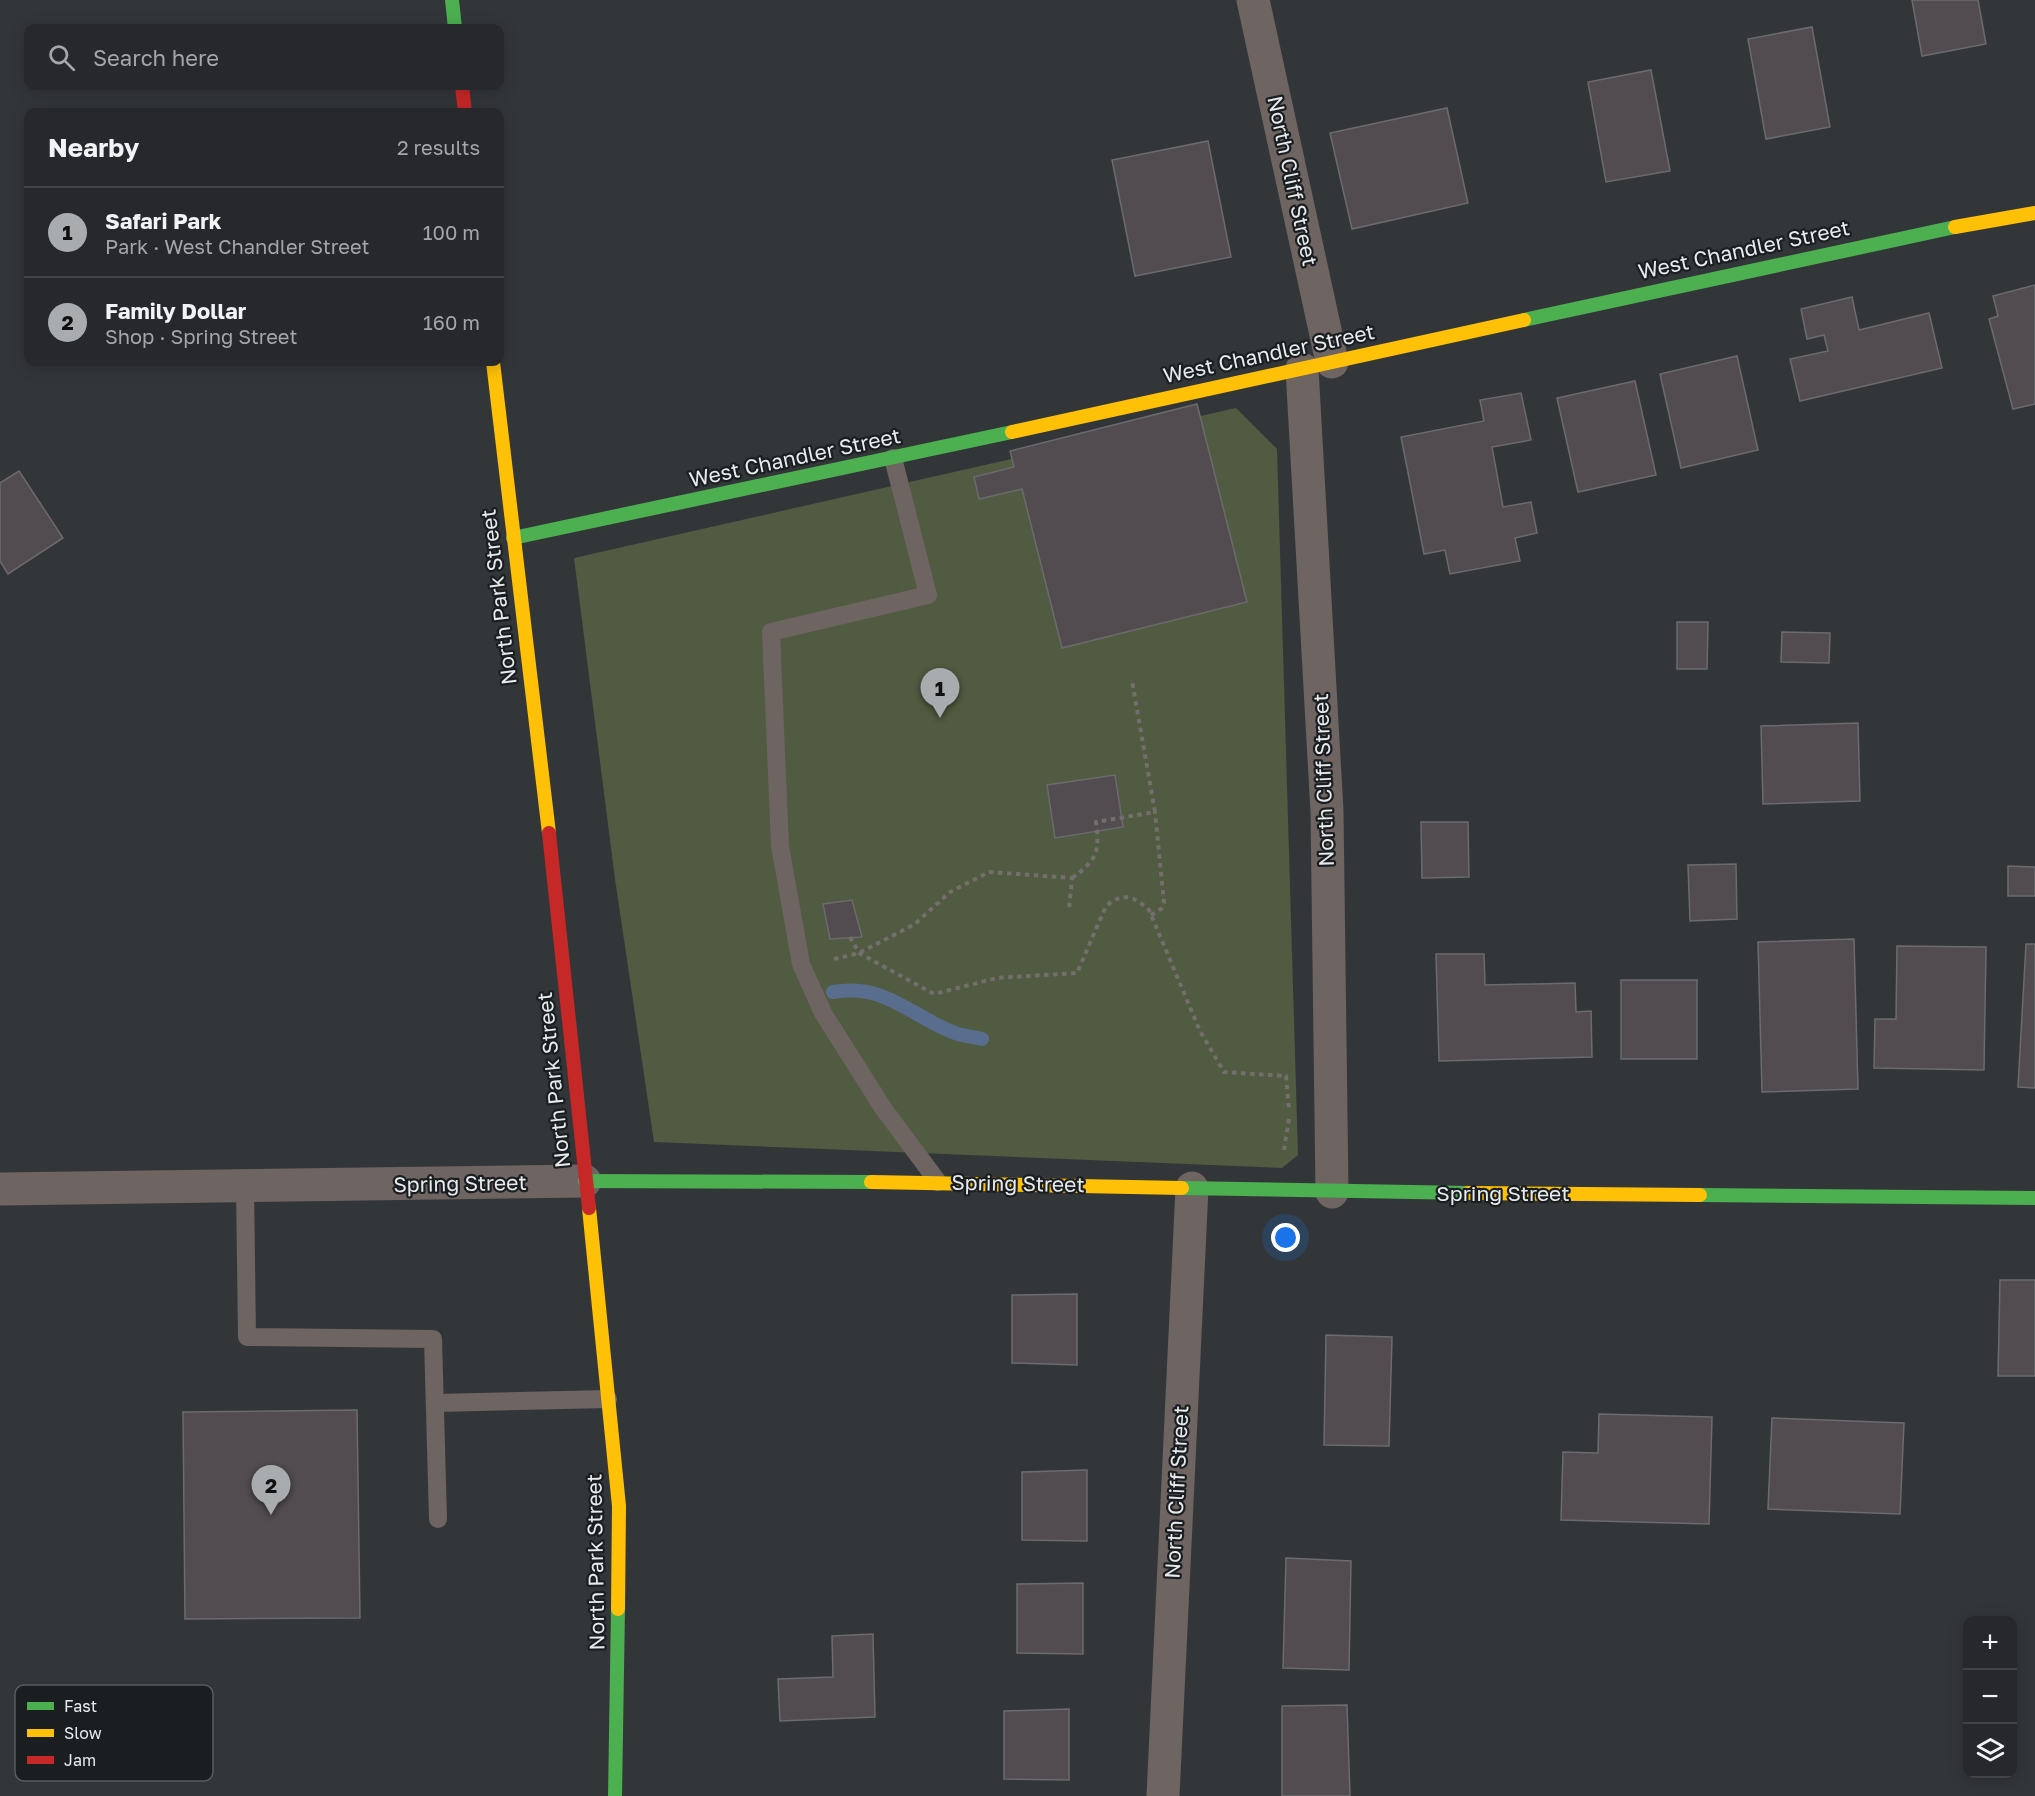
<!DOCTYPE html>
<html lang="en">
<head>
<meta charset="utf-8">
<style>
	body { margin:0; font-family:"Golos Text",sans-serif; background:#2e3033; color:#f1f3f6 }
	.controls { position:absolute; right:18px; bottom:18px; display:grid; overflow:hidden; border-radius:12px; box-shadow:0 3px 15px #0003 }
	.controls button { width:54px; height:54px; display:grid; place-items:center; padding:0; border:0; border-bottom:2px solid #424447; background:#26282b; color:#f1f3f6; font:30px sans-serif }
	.you { position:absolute; left:1286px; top:1238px; width:21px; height:21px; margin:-15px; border:4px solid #fff; border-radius:50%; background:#1a73e8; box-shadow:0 0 0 9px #1a73e833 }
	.badge { display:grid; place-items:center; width:39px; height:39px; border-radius:50%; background:#a9acaf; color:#111; font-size:20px; font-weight:700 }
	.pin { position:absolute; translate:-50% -50px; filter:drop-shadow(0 2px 3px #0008) }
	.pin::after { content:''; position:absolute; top:32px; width:21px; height:18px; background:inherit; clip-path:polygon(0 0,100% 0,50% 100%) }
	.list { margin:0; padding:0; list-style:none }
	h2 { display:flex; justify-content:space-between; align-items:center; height:78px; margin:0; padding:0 24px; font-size:26px }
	h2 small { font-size:20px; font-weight:400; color:#a4a6a9 }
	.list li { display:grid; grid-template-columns:39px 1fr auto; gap:18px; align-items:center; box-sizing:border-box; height:90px; padding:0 24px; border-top:2px solid #424447 }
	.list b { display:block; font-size:22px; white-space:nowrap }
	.list p { margin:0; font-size:20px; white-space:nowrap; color:#a4a6a9 }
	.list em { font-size:20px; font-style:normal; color:#a4a6a9 }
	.icon { flex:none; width:33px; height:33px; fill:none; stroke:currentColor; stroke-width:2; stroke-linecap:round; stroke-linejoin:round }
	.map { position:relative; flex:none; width:2035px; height:1796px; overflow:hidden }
	.search { position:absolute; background:#26282b; box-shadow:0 3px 15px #0003; left:24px; top:24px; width:480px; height:66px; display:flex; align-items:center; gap:15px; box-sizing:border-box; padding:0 21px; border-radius:12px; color:#a4a6a9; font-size:22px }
	.panel { position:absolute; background:#26282b; box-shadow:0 3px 15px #0003; left:24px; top:108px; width:480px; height:258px; border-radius:12px }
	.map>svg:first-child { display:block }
	.green { fill:#505b41 }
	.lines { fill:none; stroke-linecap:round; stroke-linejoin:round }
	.stream { stroke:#596e8e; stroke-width:14 }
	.building { fill:#524c50; stroke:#6b6b6d; stroke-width:1.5 }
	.path { stroke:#746e6d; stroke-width:4; stroke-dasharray:4.5 4.5; stroke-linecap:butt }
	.lane { stroke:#6e6461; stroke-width:18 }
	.street { stroke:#6e6461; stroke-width:33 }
	.fast { stroke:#4caf50; stroke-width:14 }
	.slow { stroke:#ffc107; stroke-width:14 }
	.jam { stroke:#c62828; stroke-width:14 }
	.labels { text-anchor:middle; stroke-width:4.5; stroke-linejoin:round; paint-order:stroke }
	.street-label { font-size:21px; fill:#e8ebee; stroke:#1b1e20 }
	.key { fill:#1b1e20; stroke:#585c5e; stroke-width:1.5 }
	.key-label { font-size:16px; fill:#e8ebee }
</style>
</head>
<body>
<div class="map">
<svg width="2035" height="1796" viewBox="0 0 2035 1796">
	<rect width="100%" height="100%" fill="#333639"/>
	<!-- green -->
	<path class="green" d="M1236 408 1277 449 1298 1155 1282 1168 654 1142 615 879 574 558Z"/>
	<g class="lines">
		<!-- stream -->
		<path class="stream" d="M833 992C886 983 910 1016 955 1033 963 1036 973 1037 982 1039"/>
	</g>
	<!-- building -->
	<g class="building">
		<path d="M1912 0H1978L1986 44 1922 56Z"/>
		<path d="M1812 27 1830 127 1766 139 1748 39Z"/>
		<path d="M1651 70 1670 171 1606 182 1588 82Z"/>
		<path d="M1447 108 1468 203 1352 229 1330 133Z"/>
		<path d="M1208 141 1231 257 1135 276 1112 160Z"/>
		<path d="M2035 285V404L2013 409 1989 319 1998 316 1993 296Z"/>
		<path d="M1852 297 1859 330 1929 313 1942 368 1800 401 1790 359 1828 351 1824 335 1807 339 1801 309Z"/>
		<path d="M1737 356 1758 450 1681 468 1660 374Z"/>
		<path d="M1635 381 1656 475 1578 492 1557 398Z"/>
		<path d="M1521 393 1531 440 1492 447 1503 507 1531 502 1537 533 1515 538 1520 561 1450 574 1445 550 1424 554 1401 437 1484 421 1480 400Z"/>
		<path d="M1197 404 1247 602 1062 648 1022 489 979 499 974 477 1014 467 1010 451Z"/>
		<path d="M19 471 63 538 8 574 0 561V483Z"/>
		<path d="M1677 622H1708L1707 669H1677Z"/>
		<path d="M1782 632 1830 633 1829 663 1781 662Z"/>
		<path d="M1858 723 1860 801 1763 804 1761 726Z"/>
		<path d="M1115 775 1123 827 1055 838 1047 785Z"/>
		<path d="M1421 822H1468L1469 877 1422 878Z"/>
		<path d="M1736 864 1737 919 1690 921 1688 865Z"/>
		<path d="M2008 866 2035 867V896H2008Z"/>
		<path d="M852 900 862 937 830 939 823 904Z"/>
		<path d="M1854 939 1858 1089 1762 1092 1758 942Z"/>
		<path d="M2026 944H2035V1088L2018 1087Z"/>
		<path d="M1897 946 1986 947 1984 1070 1874 1068 1875 1019H1896Z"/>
		<path d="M1436 954H1484L1485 985 1575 983 1576 1012 1591 1011 1592 1057 1439 1061Z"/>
		<rect x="1621" y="980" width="76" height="79"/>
		<path d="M2000 1280H2035V1376H1998Z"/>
		<path d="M1077 1294V1365L1012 1363V1295Z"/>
		<path d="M1326 1335 1392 1337 1389 1446 1324 1445Z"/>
		<path d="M357 1410 360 1618 185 1619 183 1412Z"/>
		<path d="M1599 1414 1712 1417 1709 1524 1561 1520 1563 1452 1598 1453Z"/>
		<path d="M1772 1418 1904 1423 1900 1514 1768 1509Z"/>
		<path d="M1087 1470V1541L1022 1540V1472Z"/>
		<path d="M1286 1558 1351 1561 1349 1670 1283 1668Z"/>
		<path d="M1083 1583V1654L1017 1653V1584Z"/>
		<path d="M873 1634 875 1717 780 1721 778 1679 833 1677 832 1636Z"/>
		<path d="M1347 1705 1350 1796H1282V1706Z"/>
		<path d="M1069 1709V1780L1004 1779V1711Z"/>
	</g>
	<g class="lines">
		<!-- path -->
		<g class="path">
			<path d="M1072 878C1097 860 1100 852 1096 822L1155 812 1132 681"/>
			<path d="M1151 915 1161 909 1164 903 1155 812"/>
			<path d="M850 937 859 953 934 994 997 978 1077 973 1106 906C1122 892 1134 896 1149 910L1200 1031 1224 1072 1286 1076 1289 1109"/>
			<path d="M834 959 859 953 915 924 950 892 989 872 1072 878 1069 910"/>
			<path d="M1284 1150 1289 1119"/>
		</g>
		<!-- lane -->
		<g class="lane">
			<path d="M893 458 928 595 771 632 780 846 801 964 823 1013 883 1108 938 1182"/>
			<path d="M245 1186 247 1337 433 1339 438 1519"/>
			<path d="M435 1403 608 1399"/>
		</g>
		<!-- street -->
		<g class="street">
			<path d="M1253 0 1332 362"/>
			<path d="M1302 369 1327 811 1332 1192"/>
			<path d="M0 1189 585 1181"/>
			<path d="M1163 1796 1192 1188"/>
		</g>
		<!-- fast -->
		<g class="fast">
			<path d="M452 0 455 28"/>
			<path d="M1524 320 1955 227"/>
			<path d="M513 538 1012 432"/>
			<path d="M585 1181 871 1182"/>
			<path d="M1182 1188 1468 1193"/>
			<path d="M1700 1195 2035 1198"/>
			<path d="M615 1796 618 1609"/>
		</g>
		<!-- slow -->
		<g class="slow">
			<path d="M1955 227 2035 213"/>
			<path d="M493 362 549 833"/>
			<path d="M1012 432 1524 320"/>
			<path d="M871 1182 1182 1188"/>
			<path d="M1468 1193 1700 1195"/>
			<path d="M589 1208 619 1506 618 1609"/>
		</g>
		<!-- jam -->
		<g class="jam">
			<path d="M462 86 465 112"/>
			<path d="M549 833 589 1208"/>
		</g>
	</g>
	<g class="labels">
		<!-- street labels -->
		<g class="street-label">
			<text transform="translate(1292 181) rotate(78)" y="7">North Cliff Street</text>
			<text transform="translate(1744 250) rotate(-12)" y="7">West Chandler Street</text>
			<text transform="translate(1269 354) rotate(-12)" y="7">West Chandler Street</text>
			<text transform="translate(795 458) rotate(-12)" y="7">West Chandler Street</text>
			<text transform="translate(499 597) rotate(-97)" y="7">North Park Street</text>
			<text transform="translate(1324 780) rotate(-92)" y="7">North Cliff Street</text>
			<text transform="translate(554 1080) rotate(-96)" y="7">North Park Street</text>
			<text transform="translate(460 1184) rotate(-1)" y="7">Spring Street</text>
			<text transform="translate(1018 1184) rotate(1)" y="7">Spring Street</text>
			<text x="1503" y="1201">Spring Street</text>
			<text transform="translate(1177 1492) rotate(-87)" y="7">North Cliff Street</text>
			<text transform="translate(596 1562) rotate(-91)" y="7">North Park Street</text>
		</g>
	</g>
	<!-- legend -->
	<rect x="15" y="1685" width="198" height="96" rx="9" class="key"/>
	<rect x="27" y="1702" width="27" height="8" fill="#4caf50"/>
	<rect x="27" y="1729" width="27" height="8" fill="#ffc107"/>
	<rect x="27" y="1756" width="27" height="8" fill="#c62828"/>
	<g class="key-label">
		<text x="64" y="1712">Fast</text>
		<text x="64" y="1739">Slow</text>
		<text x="64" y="1766">Jam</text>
	</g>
</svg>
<div class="controls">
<button>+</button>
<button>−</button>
<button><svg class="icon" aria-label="layers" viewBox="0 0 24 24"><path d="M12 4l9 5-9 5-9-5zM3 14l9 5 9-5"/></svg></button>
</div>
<div class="you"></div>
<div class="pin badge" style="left:940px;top:718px">1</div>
<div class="pin badge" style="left:271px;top:1515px">2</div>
<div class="search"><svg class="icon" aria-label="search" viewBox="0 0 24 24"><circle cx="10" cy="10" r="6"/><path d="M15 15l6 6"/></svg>Search here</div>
<section class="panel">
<h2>Nearby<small>2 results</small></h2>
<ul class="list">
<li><span class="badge">1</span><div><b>Safari Park</b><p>Park · West Chandler Street</p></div><em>100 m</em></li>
<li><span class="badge">2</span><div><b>Family Dollar</b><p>Shop · Spring Street</p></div><em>160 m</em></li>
</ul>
</section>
</div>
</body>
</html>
